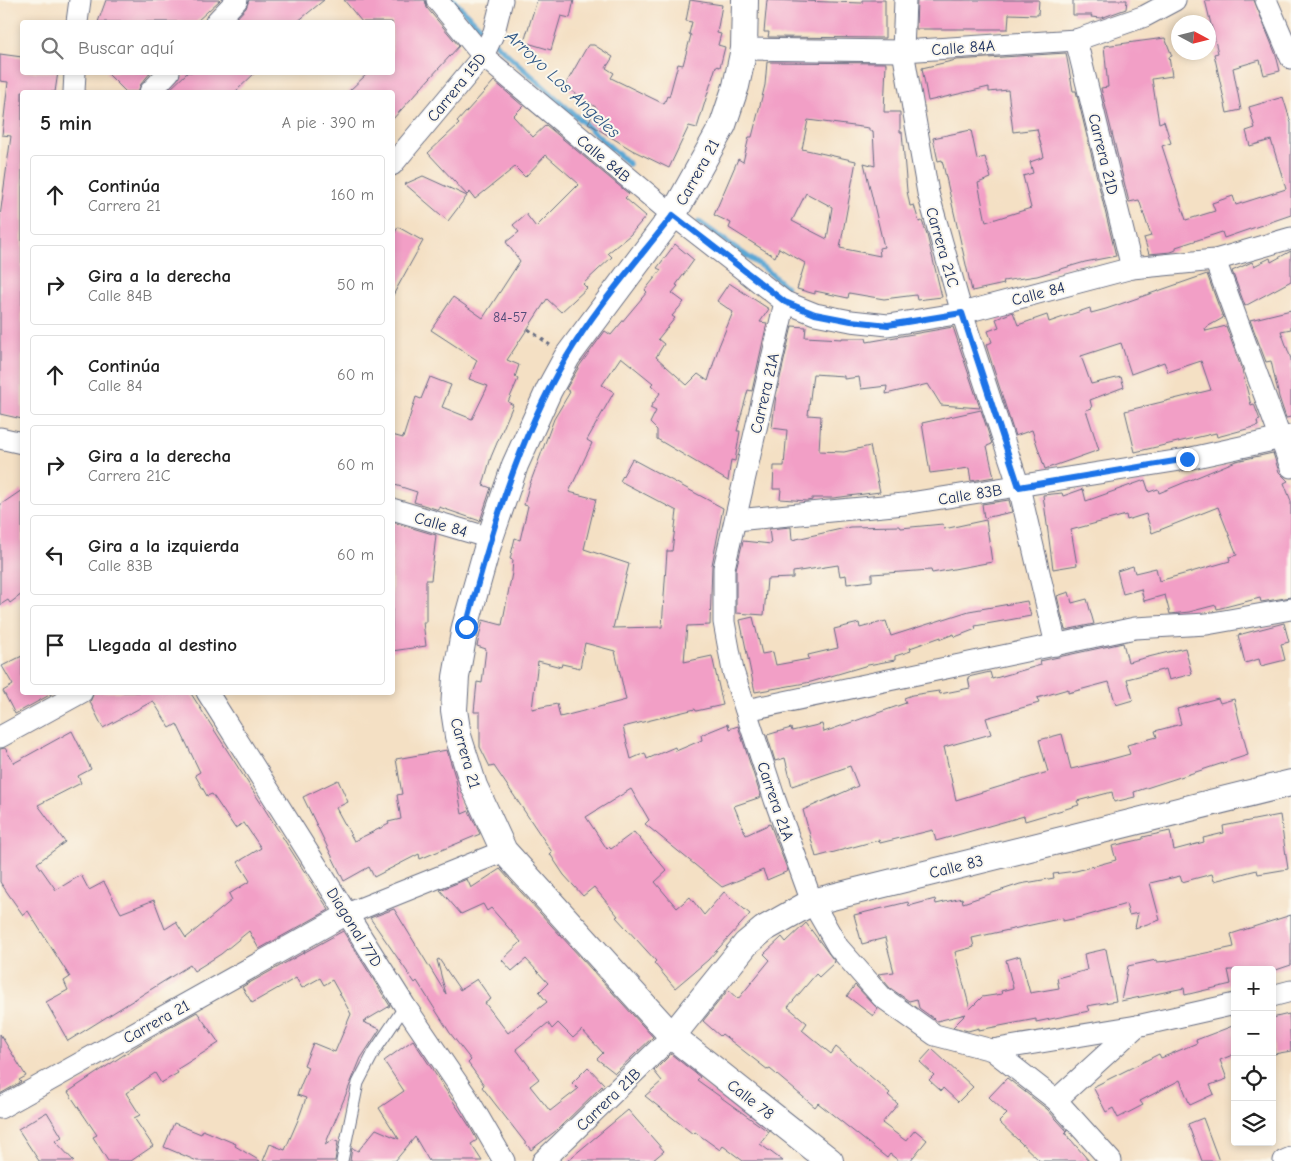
<!DOCTYPE html>
<html lang="es">
<head>
<meta charset="utf-8">
<style>
	body { margin:0; font-family:"Comic Neue",sans-serif; background:#f6f6f6; color:#222 }
	.controls { position:absolute; right:15px; bottom:15px; display:grid; overflow:hidden; border-radius:5px; box-shadow:0 2px 8px #0003 }
	.controls button { width:45px; height:45px; display:grid; place-items:center; padding:0; border:0; border-bottom:1px solid #e0e0e0; background:#fff; color:#222; font:25px sans-serif }
	.compass { position:absolute; left:1171px; top:15px; width:45px; height:45px; border-radius:50%; background:#fff; box-shadow:0 2px 8px #0003; rotate:97deg }
	.stop { position:absolute; width:15px; height:15px; margin:-11px; border:4px solid #1a73e8; border-radius:50%; background:#fff }
	.stop.end { background:#1a73e8; border-color:#fff; box-shadow:0 1px 5px #0008 }
	.list { margin:0; padding:0; list-style:none }
	h2 { display:flex; justify-content:space-between; align-items:center; height:65px; margin:0; padding:0 20px; font-size:21px }
	h2 small { font-size:16px; font-weight:400; color:#767676 }
	.list li { display:grid; grid-template-columns:32px 1fr auto; gap:15px; align-items:center; box-sizing:border-box; height:80px; margin:0 10px 10px; padding:0 10px; border:1px solid #e0e0e0; border-radius:5px }
	.list b { display:block; font-size:19px; white-space:nowrap }
	.list p { margin:0; font-size:16px; white-space:nowrap; color:#767676 }
	.list em { font-size:16px; font-style:normal; color:#767676 }
	.icon { flex:none; width:28px; height:28px; fill:none; stroke:currentColor; stroke-width:2; stroke-linecap:round; stroke-linejoin:round }
	.map { position:relative; flex:none; width:1291px; height:1161px; overflow:hidden }
	.search { position:absolute; background:#fff; box-shadow:0 2px 8px #0003; left:20px; top:20px; width:375px; height:55px; display:flex; align-items:center; gap:12px; box-sizing:border-box; padding:0 18px; border-radius:5px; color:#767676; font-size:19px }
	.panel { position:absolute; background:#fff; box-shadow:0 2px 8px #0003; left:20px; top:90px; width:375px; height:605px; border-radius:5px }
	.map>svg:first-child { display:block }
	.lines { fill:none; stroke-linecap:round; stroke-linejoin:round }
	.stream { stroke:#5ca7d4; stroke-width:5.5 }
	.building { fill:#f29fc6; fill-rule:evenodd }
	.service-casing { stroke:#676d82; stroke-width:13 }
	.minor-casing { stroke:#676d82; stroke-width:23 }
	.tertiary-casing { stroke:#676d82; stroke-width:28 }
	.path { stroke:#676d82; stroke-width:3; stroke-dasharray:4 4; stroke-linecap:butt }
	.service { stroke:#fff; stroke-width:11 }
	.minor { stroke:#fff; stroke-width:21 }
	.tertiary { stroke:#fff; stroke-width:26 }
	.route { stroke:#1a73e8; stroke-width:6 }
	.labels { text-anchor:middle; stroke-width:4; stroke-linejoin:round; paint-order:stroke }
	.number-label { font-size:14px; fill:#514b78 }
	.street-label { font-size:16px; fill:#1b2f5e; stroke:#fbf7ec }
	.water-label { font-size:18px; font-style:italic; fill:#325987; stroke:#fbf7ec }
</style>
</head>
<body>
<div class="map">
<svg width="1291" height="1161" viewBox="0 0 1291 1161">
	<rect width="100%" height="100%" fill="#fbf7ec"/>
	<filter id="ink" filterUnits="userSpaceOnUse"><feTurbulence type="fractalNoise" baseFrequency=".02" numOctaves="2"/><feDisplacementMap in="SourceGraphic" scale="10" xChannelSelector="R" yChannelSelector="G"/><feConvolveMatrix kernelMatrix="1 2 1 2 8 2 1 2 1" color-interpolation-filters="sRGB"/></filter>
	<filter id="wash" filterUnits="userSpaceOnUse"><feTurbulence type="fractalNoise" baseFrequency=".0096" numOctaves="4" result="noise"/><feDisplacementMap in="SourceGraphic" scale="20" xChannelSelector="R" yChannelSelector="G"/><feGaussianBlur stdDeviation="1.12" result="paint"/><feColorMatrix in="noise" values="0 0 0 0 0 0 0 0 0 0 0 0 0 0 0 0 0 1.4 0 .05"/><feComposite in="paint" operator="in"/></filter>
	<g filter="url(#wash)">
		<rect width="100%" height="100%" fill="#f4e0c4"/>
		<g class="lines">
			<!-- stream -->
			<g class="stream">
				<path d="M453 0 487 34"/>
				<path d="M495 43 629 164"/>
				<path d="M699 222 768 271 786 287"/>
			</g>
		</g>
		<g id="blocks">
			<!-- building -->
			<g class="building">
				<path d="M106 0H220L196 22H98Z"/>
				<path d="M249 0H324L297 22H233L246 8Z"/>
				<path d="M344 0H425L427 8 459 46 392 120V92H348L369 72H392V22H362Z"/>
				<path d="M537 0H574L570 18 561 16 551 50 524 42Z"/>
				<path d="M690 0 722 5 717 33 721 34 718 45 725 47 720 67 716 66 697 128 689 126 669 168 632 150 588 123 597 108 567 88V82L588 45H594L613 57 606 68 614 73 611 78 664 104 667 96 669 97 678 64 683 65 691 35 689 34 692 22 686 21Z"/>
				<path d="M767 0 862 3V0H885V38L768 37 769 32H764Z"/>
				<path d="M917 0H1039L1038 15 1009 14 1008 29H916Z"/>
				<path d="M1073 0H1127L1126 9 1101 18 1091 17 1092 15H1073Z"/>
				<path d="M1205 0H1254L1276 55 1280 71 1264 75 1260 60 1233 68 1241 110 1227 113 1214 54 1218 53Z"/>
				<path d="M1165 38 1172 56 1169 57 1172 76 1152 79 1159 123 1164 121 1171 143 1162 146 1186 220 1215 211 1212 203 1233 196 1236 205 1286 189 1271 140 1250 146 1246 131 1255 128 1249 107 1283 97 1291 123V215L1224 238 1222 232 1176 247V250L1171 252 1149 254 1144 238 1151 236 1139 200 1129 202 1101 88 1108 87 1104 46Z"/>
				<path d="M1066 53 1073 91H1076L1116 256 1085 262 1037 276 1003 281 1004 284 972 291 942 160 938 161 933 138 971 130 977 159 985 157 991 178 978 183 986 222 1031 208 1023 176 1033 173 1030 162 1044 157 1037 129 1013 132 1008 90 989 92V87L928 101 922 68 956 60Z"/>
				<path d="M0 54 22 57V72H58L55 92H22V419L0 414V216L11 136 2 135 8 82 0 81Z"/>
				<path d="M767 62 886 63 884 112H900V132H902L907 191 910 206 914 205 919 222 922 221 927 235 942 297 917 300 916 295 884 299 849 293 848 298 815 291V294L797 289 805 263 779 248 775 257 729 228 731 223 714 215 738 159 743 162 749 137H752L765 85ZM808 120 869 128V131H873L875 166 864 163 884 247 879 248 880 256 840 248 856 161 802 149ZM806 193 832 207 827 239 792 221Z"/>
				<path d="M106 72H151L141 84 138 92H126Z"/>
				<path d="M188 72H256L235 92H167Z"/>
				<path d="M494 81 523 106 513 116 533 137 546 125 629 194 625 198 646 216 630 235 608 253 612 257 583 284 587 288 561 312 547 299 507 360 519 365 515 377 518 379 508 402 513 405 491 457 483 485 491 488 480 521 439 507V510L414 502 417 492 392 484V435L403 438 416 397 421 399 430 377 451 385 442 407 472 419 488 386 469 379 477 360 431 330 453 297 483 318 520 261 506 242 519 232 513 225 526 214 536 227 579 184 546 155 525 177 515 167 475 199 470 192 467 195 428 153 459 124 457 122Z"/>
				<path d="M423 176 467 196 448 221 405 184Z"/>
				<path d="M398 227 423 241 392 297V238Z"/>
				<path d="M675 244 694 260 676 285 678 286 672 293 684 302 672 316 675 318 658 339 664 344 656 357 687 385 698 374 708 381 719 346 733 312 717 301 729 283 769 309 760 322 767 323 752 391 748 390 737 431H740L735 461 731 460 728 481 657 439V430L650 423 656 411 650 408 660 393 651 385 653 383 621 357 602 385 614 392 587 440 592 443 569 492 596 499 584 549 629 564 613 628 662 627 667 551H672L677 511 620 481 632 459 723 508 712 565 710 625 687 626 684 662 712 656 723 705 696 711 695 709 623 727 631 759 645 753 647 759 675 747 676 751 702 740 701 735 728 724 729 729 738 726 761 797 734 806 746 835 770 824 788 871 767 880 763 870 722 887 645 824 649 820 631 789 586 817 607 849 609 847 611 849 634 832 667 871 655 882 677 908 690 897 704 915 724 892 750 914 708 960 675 988 654 963 656 961 616 917 618 916 594 887 583 896 564 875 550 854 552 852 494 766 490 767 480 747V712H474L477 682 482 683 486 649 477 646 483 620 502 625 512 573 513 560 510 559 515 538 520 540 528 506 524 505 528 489 554 419 570 392 566 389 580 365 605 331 611 335 647 292 645 290 661 270 657 268ZM585 643 615 651 626 700 560 717 557 704 532 709 538 661 561 667 562 664 580 668Z"/>
				<path d="M1291 251V281L1245 306 1232 271 1252 262 1254 266 1270 258 1271 262Z"/>
				<path d="M1207 274 1223 318 1205 328 1206 331 1226 326 1242 370 1251 405 1254 404 1260 420 1257 421 1258 426 1217 437 1216 433 1135 452 1125 411 1211 390 1201 361 1168 372 1164 362 1131 374 1121 343 1081 356 1091 384 1121 377 1124 387 1090 400 1092 408 1086 410 1099 450 1045 469 1032 430 1015 436 986 345 992 342 988 331 999 327 996 319 1013 312 1018 325 1047 315 1049 322 1090 308 1091 313 1106 309Z"/>
				<path d="M1291 310V329L1281 331 1291 359V417L1286 418 1279 397 1271 361 1266 362 1250 320Z"/>
				<path d="M792 326 806 327 805 337 842 339V338H866L867 342 953 327 980 408 941 405 928 384 886 394 887 386 861 389 859 377 844 379V376L813 374 808 415 821 416 819 451 844 452 870 446 880 492 833 498H812V500L807 501 780 499 781 489H773L774 466H784L787 430 772 428 776 395Z"/>
				<path d="M981 410 992 444 987 446 994 477 971 481 969 468 930 473 922 423Z"/>
				<path d="M1273 453 1279 472 1288 481 1284 483 1291 501V597L1261 602 1260 598 1217 609 1216 605 1189 612 1170 614 1165 595 1144 601 1141 589 1123 594 1117 571 1133 566 1135 573 1156 568 1159 581 1230 561 1229 557 1237 555 1218 507 1152 533 1146 514 1127 520 1126 515 1071 530 1077 565 1053 569 1043 495 1062 493 1063 496 1083 489 1086 501 1145 480 1149 492 1158 489 1159 493 1236 461Z"/>
				<path d="M22 490V594L10 603 8 600 0 605V505Z"/>
				<path d="M1009 500 1012 512 984 518 982 504Z"/>
				<path d="M986 520 992 562 932 573 931 570 872 574V581L847 584 846 575 840 576 838 565 793 572V578L767 579 764 615 736 613V569L743 541 771 544 769 529 791 527 792 540 850 527 900 526 901 528 943 524 944 529Z"/>
				<path d="M392 522 436 535 431 580H426V622H423L426 646 392 651Z"/>
				<path d="M1069 592 1072 603 1087 599 1094 624 1065 630 1057 596Z"/>
				<path d="M1027 601 1031 616 975 626 976 629 955 637 954 634 941 639V637L910 648 911 651 895 656V660L868 665 811 682 755 692 740 620 753 617 762 654 773 652 776 665 809 659 808 655 838 648 834 629 859 623 860 628 886 621 891 636 969 611Z"/>
				<path d="M1284 623 1289 642 1281 644 1285 660 1261 666 1259 659 1245 663 1238 635Z"/>
				<path d="M1123 643 1128 662 1185 648 1192 674 1169 680 1166 669 1127 679 1133 700 1116 705 1109 682 1068 693V689L1037 698 1039 703 986 718 991 734 944 747 956 800 1048 772 1039 740 1062 734 1071 769 1097 763 1130 754 1127 745 1157 737 1155 731 1181 724 1177 709 1218 698 1220 703 1234 699 1248 755 1134 792 1135 797 1114 802 1112 792 1077 801 1079 805 1025 821 1024 816 936 841 933 830 880 843 879 840 816 857 803 810 858 786 850 766 792 786 785 758 775 761 767 735 791 728 792 731 822 724 824 732 906 703 904 698 912 695 939 691 940 694 970 688 968 677 990 672 992 679 1041 665 1040 661Z"/>
				<path d="M22 656V692H55L15 714 3 691 13 685 2 666Z"/>
				<path d="M94 692H190L329 910 259 949 249 931 221 954 194 971 190 965 68 1041 46 1002 68 990 64 981 70 977 28 911 23 915 0 882V749L5 748 14 763 72 731 91 769 78 776 81 783 38 805 65 842 37 863 56 890 81 875 89 890 104 882 121 913 154 900 165 929 176 922 186 938 232 900 229 894 250 881 238 862 261 848 244 823 235 828 212 794 207 796 195 775 200 772 177 724 170 728 153 701 103 728 90 702Z"/>
				<path d="M447 750 456 780 462 814 469 811 480 834 420 859 419 854 374 877 369 867 344 881 303 797 338 780 348 802 336 808 354 841 389 824 388 822 401 819 397 795 402 794 396 759Z"/>
				<path d="M1280 815 1288 869 1258 874 1257 870 1214 881 1212 874 1182 882 1180 876 1150 883 1160 920 1135 928 1138 913 1129 915 1126 904 1086 916 1063 921V918L972 938 974 947 955 952 970 1009 982 997 1002 994 1001 991 1013 988 1006 960 1020 956 1030 993 1059 988 1057 978 1087 970 1084 954 1106 949 1116 1001 1087 1006 1089 1011 1036 1022V1019L979 1030V1028L968 1031 953 1027 966 1014 937 1021 919 1008 917 999 909 1001 890 988 878 974 894 972 885 938 862 944 854 915 908 902 909 906 935 899 936 904 962 898 963 903 1020 884 1054 878 1053 874 1076 871 1116 860 1112 846 1143 839V837L1170 831 1174 850 1204 842 1203 838 1224 833 1223 826Z"/>
				<path d="M500 869 653 1037 615 1073 597 1059 603 1053 582 1030 573 1038 558 1023 552 1029 548 1023 516 1049 539 1079 530 1086 550 1111 578 1089 572 1083 588 1067 604 1084 557 1130 531 1150 482 1087 484 1085 468 1063 471 1060 450 1033 417 981 415 983 370 918 394 909 446 994 437 960 439 959 460 990 477 979 491 999 485 1003 508 1033 547 1002 539 992 548 983 526 959 512 971 502 960 521 942 491 908 487 911 483 904 461 914 440 890 467 879 471 888Z"/>
				<path d="M1291 915V965L1276 970H1228L1231 984 1185 995 1184 988 1121 1001 1128 966 1156 960 1157 962 1168 961 1234 947 1231 934Z"/>
				<path d="M806 923 835 962 819 977 816 974 788 1007 807 1023 802 1030 831 1054 836 1047 890 1093 888 1095 898 1104 882 1123 906 1141 915 1130 927 1140 910 1161H899L890 1154 887 1158 818 1103 815 1107 770 1069 768 1070 722 1034 720 1036 703 1021 728 990 738 999 770 960 764 954 782 937 786 942Z"/>
				<path d="M343 931 390 1006 363 1022 380 1029 361 1058 325 1145 333 1140 338 1142 335 1161H263L270 1144 285 1150 298 1120 306 1098 297 1095 308 1067 304 1065 313 1043 335 1052 351 1014 332 980 324 985 320 978 302 988 296 978 252 1003 242 987Z"/>
				<path d="M855 985 878 1009 873 1016 847 996Z"/>
				<path d="M197 1012 219 1043 176 1070 178 1073 161 1083 155 1073 126 1093 140 1115 134 1118 153 1146 131 1161H108L93 1137 97 1135 68 1092 137 1046Z"/>
				<path d="M1289 1014 1291 1051 1274 1054 1272 1018Z"/>
				<path d="M1235 1025V1054L1220 1060 1227 1079 1210 1085 1214 1094 1190 1105 1180 1080 1140 1101 1143 1105 1118 1118 1113 1108 1106 1112 1093 1087 1159 1054 1161 1058 1197 1043 1196 1040Z"/>
				<path d="M0 1034 26 1076 19 1080 21 1082 0 1094Z"/>
				<path d="M413 1040 470 1127 477 1140 471 1144 482 1161H429L415 1137 395 1161H350L352 1148 358 1151 376 1129 399 1139 379 1108 404 1091 384 1061Z"/>
				<path d="M932 1049 973 1087 958 1102 943 1088 941 1091 929 1080 934 1075 920 1062Z"/>
				<path d="M671 1054 700 1077 697 1080 769 1132 760 1144 783 1161H743L723 1146 720 1150 695 1132 693 1134 645 1096 662 1081 654 1071Z"/>
				<path d="M1007 1078 1047 1109 1067 1131 1065 1133 1089 1161H1040L999 1122 1007 1114 989 1097Z"/>
				<path d="M628 1110 664 1151 652 1161H567Z"/>
				<path d="M47 1112 62 1137 55 1141 74 1161H39L18 1129Z"/>
				<path d="M1203 1118 1219 1161H1202L1188 1124Z"/>
				<path d="M174 1123 201 1134 203 1130 236 1144 235 1146 260 1161H197L164 1147Z"/>
			</g>
		</g>
	</g>
	<g filter="url(#ink)">
		<use href="#blocks" fill-opacity="0" stroke="#676d82" stroke-width="1"/>
		<g class="lines">
			<defs>
				<path id="service" d="M342 1161 358 1083 374 1052 405 1006"/>
				<g id="minor">
					<path d="M437 0 483 56 673 215 785 302 815 314 851 321 888 325 962 313 1132 268 1215 260 1291 238"/>
					<path d="M905 0 903 51 928 193 962 313 1019 487 1056 645"/>
					<path d="M1266 0 1291 58"/>
					<path d="M77 22 80 0"/>
					<path d="M216 22 237 0"/>
					<path d="M1076 40 1132 268"/>
					<path d="M744 49 903 51 1076 40 1145 16 1175 0"/>
					<path d="M74 92 75 72"/>
					<path d="M150 92 169 72"/>
					<path d="M392 165 483 56 494 32 502 0"/>
					<path d="M1215 260 1291 467"/>
					<path d="M785 302 724 568V622L733 671 775 800 812 902 838 947 882 997 935 1035 992 1050 1056 1100 1111 1161"/>
					<path d="M0 438 22 443"/>
					<path d="M392 509 490 538"/>
					<path d="M736 520 904 504 1187 459 1291 436"/>
					<path d="M207 692 405 1006 468 1099 504 1161"/>
					<path d="M746 710 1135 628 1207 624 1291 609"/>
					<path d="M0 737 82 692"/>
					<path d="M1272 996 1291 991"/>
					<path d="M992 1050 1137 1026 1235 1004"/>
					<path d="M1056 1100 1137 1026"/>
					<path d="M0 1108 347 914 504 851"/>
					<path d="M543 1161 672 1036"/>
					<path d="M1284 1161 1291 1158"/>
				</g>
				<g id="tertiary">
					<path d="M745 0 744 49 736 86 723 125 673 215 567 357 549 390 515 465 490 538 465 627 456 677 454 710 458 736 474 786 504 851 672 1036 830 1161"/>
					<path d="M672 1036 746 944 764 929 812 902 1291 783"/>
				</g>
			</defs>
			<!-- service casing -->
			<use href="#service" class="service-casing"/>
			<!-- minor casing -->
			<use href="#minor" class="minor-casing"/>
			<!-- tertiary casing -->
			<use href="#tertiary" class="tertiary-casing"/>
			<!-- path -->
			<path class="path" d="M528 329 550 345"/>
			<!-- service -->
			<use href="#service" class="service"/>
			<!-- minor -->
			<use href="#minor" class="minor"/>
			<!-- tertiary -->
			<use href="#tertiary" class="tertiary"/>
		</g>
	</g>
	<g class="lines" filter="url(#ink)">
		<!-- route -->
		<path class="route" d="M466 627C491 534 517 441 566 358 596 307 637 261 673 215L785 302 815 314 851 321 888 325 962 313 1019 487 1187 459"/>
	</g>
	<g class="labels">
		<!-- number labels -->
		<g class="number-label">
			<text x="510" y="322">84-57</text>
		</g>
		<!-- street labels -->
		<g class="street-label">
			<text transform="translate(963 47) rotate(-4)" y="6">Calle 84A</text>
			<text transform="translate(456 87) rotate(-51)" y="6">Carrera 15D</text>
			<text transform="translate(1104 154) rotate(76)" y="6">Carrera 21D</text>
			<text transform="translate(604 158) rotate(40)" y="6">Calle 84B</text>
			<text transform="translate(697 172) rotate(-61)" y="6">Carrera 21</text>
			<text transform="translate(943 247) rotate(74)" y="6">Carrera 21C</text>
			<text transform="translate(1038 293) rotate(-15)" y="6">Calle 84</text>
			<text transform="translate(764 393) rotate(-77)" y="6">Carrera 21A</text>
			<text transform="translate(970 494) rotate(-9)" y="6">Calle 83B</text>
			<text transform="translate(441 524) rotate(16)" y="6">Calle 84</text>
			<text transform="translate(466 753) rotate(74)" y="6">Carrera 21</text>
			<text transform="translate(776 801) rotate(71)" y="6">Carrera 21A</text>
			<text transform="translate(956 866) rotate(-14)" y="6">Calle 83</text>
			<text transform="translate(355 927) rotate(58)" y="6">Diagonal 77D</text>
			<text transform="translate(156 1021) rotate(-29)" y="6">Carrera 21</text>
			<text transform="translate(608 1099) rotate(-44)" y="6">Carrera 21B</text>
			<text transform="translate(751 1099) rotate(38)" y="6">Calle 78</text>
		</g>
		<!-- water labels -->
		<g class="water-label">
			<text transform="translate(563 84) rotate(43)" y="6">Arroyo Los Angeles</text>
		</g>
	</g>
</svg>
<div class="controls">
<button>+</button>
<button>−</button>
<button><svg class="icon" aria-label="locate" viewBox="0 0 24 24"><circle cx="12" cy="12" r="6"/><path d="M12 2v4M12 18v4M2 12h4M18 12h4"/></svg></button>
<button><svg class="icon" aria-label="layers" viewBox="0 0 24 24"><path d="M12 4l9 5-9 5-9-5zM3 14l9 5 9-5"/></svg></button>
</div>
<svg class="compass" viewBox="-18 -18 36 36"><path d="M0-13l5 13h-10z" fill="#e53935"/><path d="M0 13l5-13h-10z" fill="#767676"/></svg>
<div class="stop" style="left:466px;top:627px"></div>
<div class="stop end" style="left:1187px;top:459px"></div>
<div class="search"><svg class="icon" aria-label="search" viewBox="0 0 24 24"><circle cx="10" cy="10" r="6"/><path d="M15 15l6 6"/></svg>Buscar aquí</div>
<section class="panel">
<h2>5 min<small>A pie · 390 m</small></h2>
<ul class="list">
<li><svg class="icon" aria-label="ahead" viewBox="0 0 24 24"><path d="M12 20V5M6 11l6-6 6 6"/></svg><div><b>Continúa</b><p>Carrera 21</p></div><em>160 m</em></li>
<li><svg class="icon" aria-label="right" viewBox="0 0 24 24"><path d="M7 20v-9h11M14 6l5 5-5 5"/></svg><div><b>Gira a la derecha</b><p>Calle 84B</p></div><em>50 m</em></li>
<li><svg class="icon" aria-label="ahead" viewBox="0 0 24 24"><path d="M12 20V5M6 11l6-6 6 6"/></svg><div><b>Continúa</b><p>Calle 84</p></div><em>60 m</em></li>
<li><svg class="icon" aria-label="right" viewBox="0 0 24 24"><path d="M7 20v-9h11M14 6l5 5-5 5"/></svg><div><b>Gira a la derecha</b><p>Carrera 21C</p></div><em>60 m</em></li>
<li><svg class="icon" aria-label="left" viewBox="0 0 24 24"><path d="M17 20v-9H6M10 6l-5 5 5 5"/></svg><div><b>Gira a la izquierda</b><p>Calle 83B</p></div><em>60 m</em></li>
<li><svg class="icon" aria-label="arrive" viewBox="0 0 24 24"><path d="M6 21V4h12l-3 4 3 4H6"/></svg><div><b>Llegada al destino</b></div></li>
</ul>
</section>
</div>
</body>
</html>
